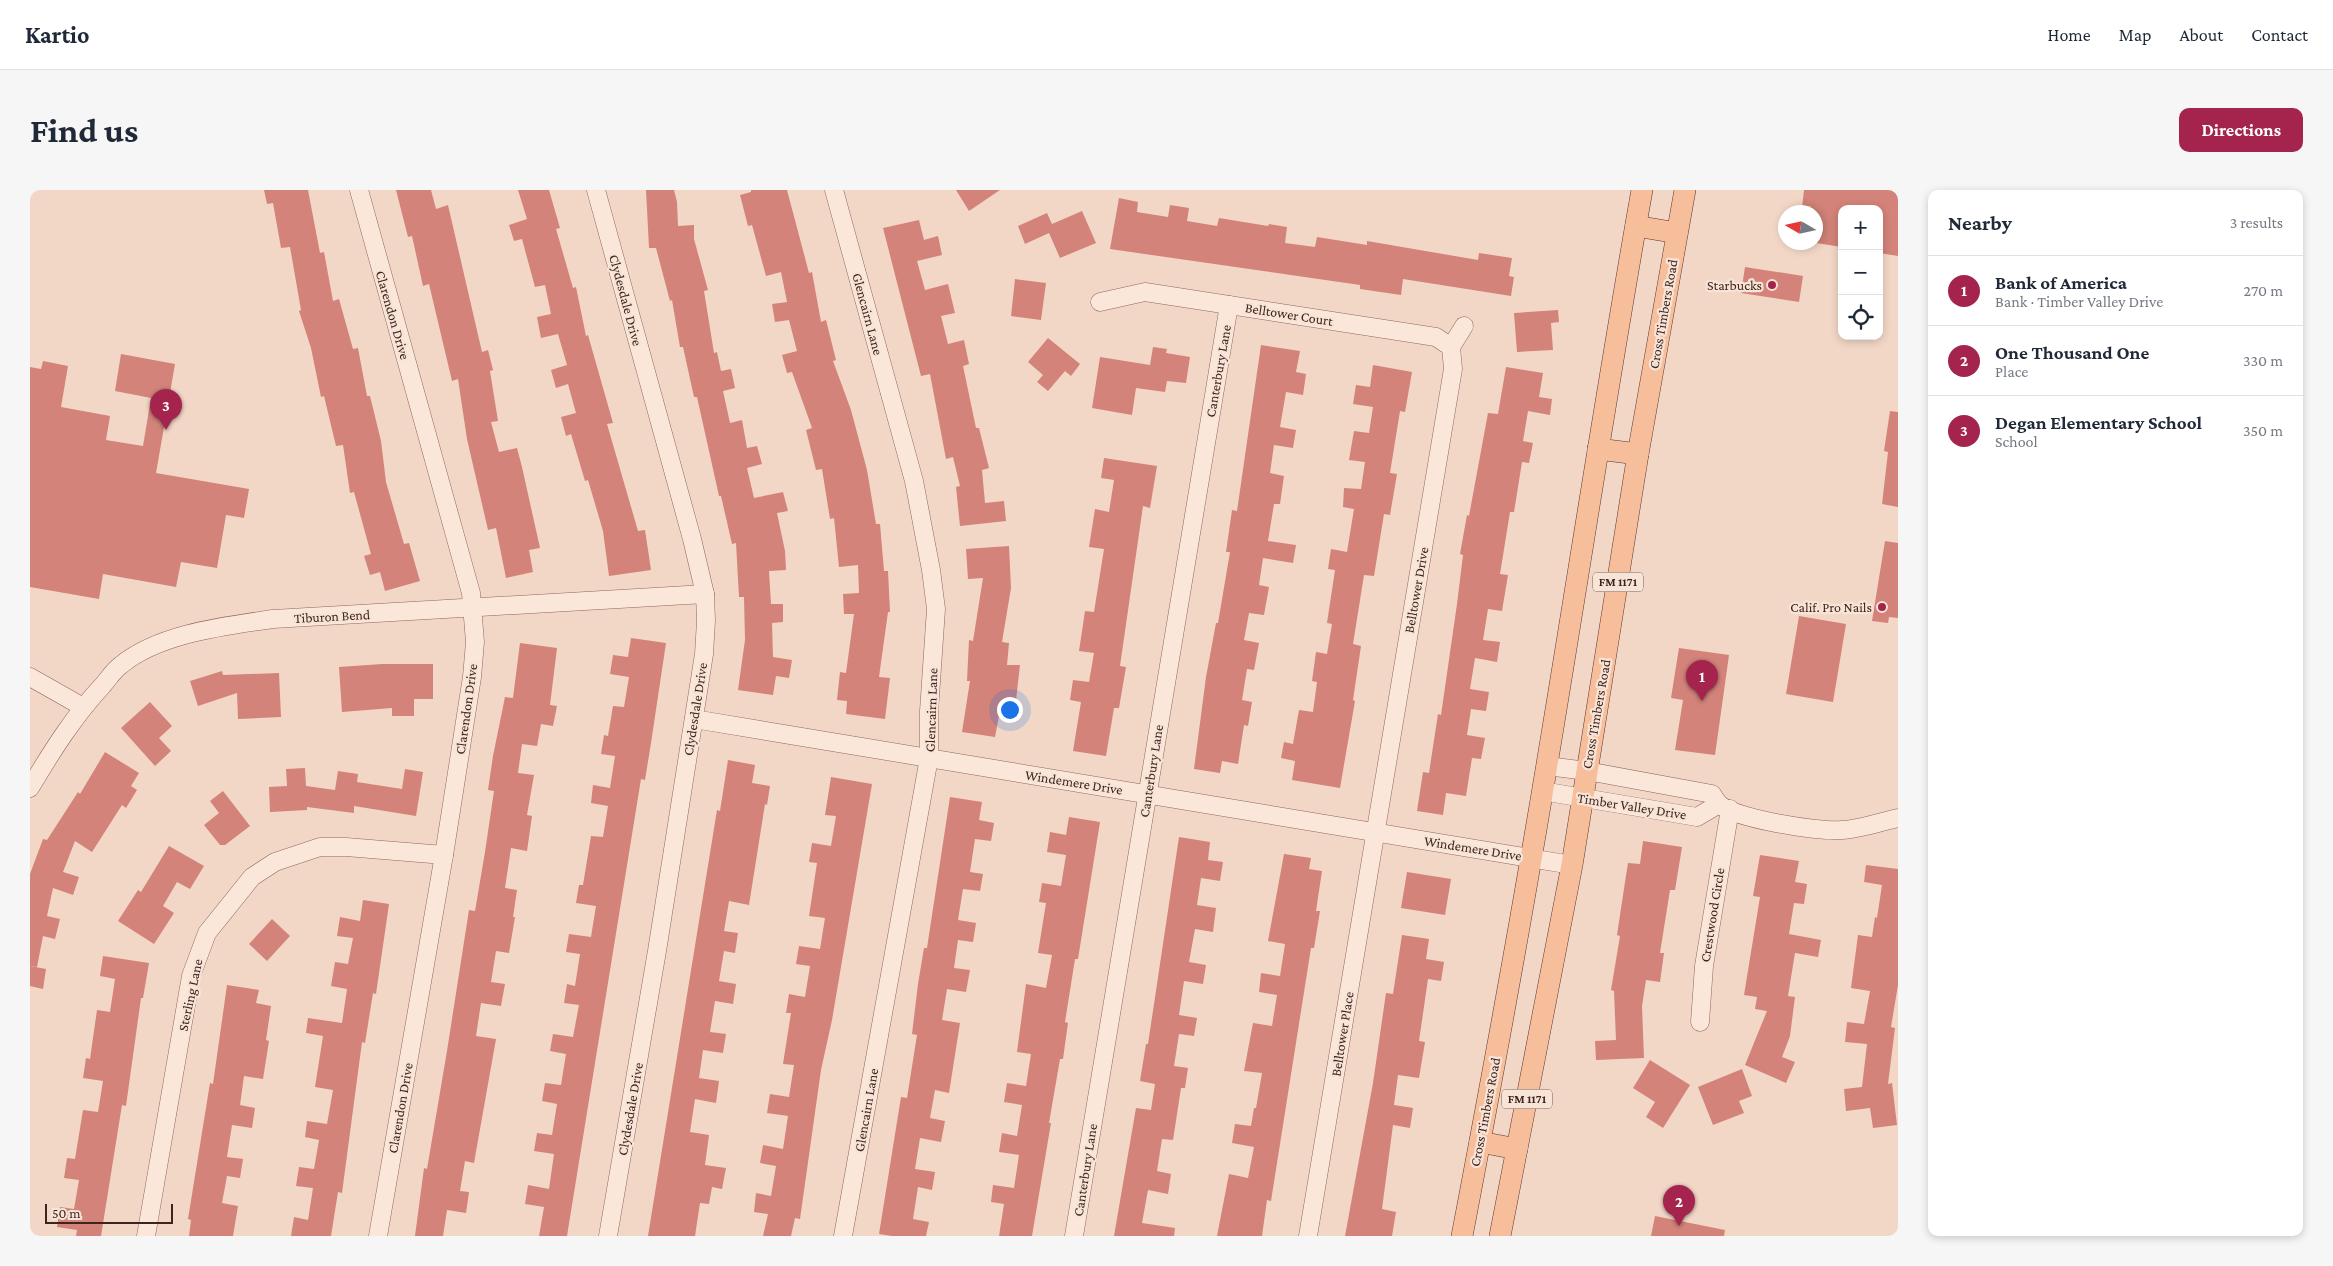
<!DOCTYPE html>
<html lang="en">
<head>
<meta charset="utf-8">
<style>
	body { margin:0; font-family:"Crimson Pro",serif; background:#f6f6f7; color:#1f2937 }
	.controls { position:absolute; right:15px; top:15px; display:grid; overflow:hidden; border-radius:10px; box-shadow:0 2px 8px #0003 }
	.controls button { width:45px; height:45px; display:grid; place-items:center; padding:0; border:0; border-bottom:1px solid #e0e1e3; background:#fff; color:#1f2937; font:25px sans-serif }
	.compass { position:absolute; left:1748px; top:15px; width:45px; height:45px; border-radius:50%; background:#fff; box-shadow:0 2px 8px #0003; rotate:279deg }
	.scale { position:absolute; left:15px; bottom:12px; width:128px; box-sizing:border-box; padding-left:5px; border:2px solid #3e241f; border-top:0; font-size:14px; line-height:18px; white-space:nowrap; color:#3e241f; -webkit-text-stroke:4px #f8e4d6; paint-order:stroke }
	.you { position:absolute; left:979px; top:519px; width:18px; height:18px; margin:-12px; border:4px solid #fff; border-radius:50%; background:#1a73e8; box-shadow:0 0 0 8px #1a73e833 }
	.badge { display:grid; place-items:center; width:32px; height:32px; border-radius:50%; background:#a4244d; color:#fff; font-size:16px; font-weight:700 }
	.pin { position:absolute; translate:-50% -41px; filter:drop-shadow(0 1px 2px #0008) }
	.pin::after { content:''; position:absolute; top:26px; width:18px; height:15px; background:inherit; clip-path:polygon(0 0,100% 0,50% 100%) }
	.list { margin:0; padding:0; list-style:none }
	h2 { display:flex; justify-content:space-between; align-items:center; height:65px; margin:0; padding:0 20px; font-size:21px }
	h2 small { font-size:16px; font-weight:400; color:#747a83 }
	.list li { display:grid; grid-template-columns:32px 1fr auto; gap:15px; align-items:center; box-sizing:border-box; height:70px; padding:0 20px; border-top:1px solid #e0e1e3 }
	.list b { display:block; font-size:19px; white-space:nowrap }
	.list p { margin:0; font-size:16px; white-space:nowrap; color:#747a83 }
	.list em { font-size:16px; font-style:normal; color:#747a83 }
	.icon { flex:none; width:28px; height:28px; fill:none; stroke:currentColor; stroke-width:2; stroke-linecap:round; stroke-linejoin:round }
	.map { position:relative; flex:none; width:1868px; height:1046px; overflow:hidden; border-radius:10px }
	header { display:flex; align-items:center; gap:30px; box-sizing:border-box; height:70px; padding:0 25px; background:#fff; border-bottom:1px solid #e0e1e3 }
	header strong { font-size:24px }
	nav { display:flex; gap:28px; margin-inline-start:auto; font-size:18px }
	.intro { display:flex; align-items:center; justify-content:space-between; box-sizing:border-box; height:120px; padding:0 30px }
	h1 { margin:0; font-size:35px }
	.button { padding:12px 22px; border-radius:10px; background:#a4244d; color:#fff; font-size:18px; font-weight:700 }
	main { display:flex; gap:30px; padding:0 30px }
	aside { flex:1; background:#fff; border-radius:10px; box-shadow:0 2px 8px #0003 }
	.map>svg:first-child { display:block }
	.building { fill:#d38379 }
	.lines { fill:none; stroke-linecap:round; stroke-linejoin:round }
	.minor-casing { stroke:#8f665a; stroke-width:19 }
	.major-casing { stroke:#5d352e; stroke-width:22 }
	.minor { stroke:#fbe7da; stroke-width:18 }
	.major { stroke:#f7be9c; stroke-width:21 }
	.poi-dot { fill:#a4244d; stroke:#f8e4d6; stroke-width:2 }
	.labels { text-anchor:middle; stroke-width:4.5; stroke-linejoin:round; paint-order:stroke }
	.shield { fill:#f8e4d6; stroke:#765e56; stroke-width:1 }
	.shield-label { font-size:12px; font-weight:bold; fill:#3e241f }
	.poi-label { font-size:14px; fill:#3e241f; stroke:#f8e4d6; text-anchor:end }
	.street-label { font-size:14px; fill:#3e241f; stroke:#f8e4d6 }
</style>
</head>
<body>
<header>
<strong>Kartio</strong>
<nav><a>Home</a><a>Map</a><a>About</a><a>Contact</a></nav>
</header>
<div class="intro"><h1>Find us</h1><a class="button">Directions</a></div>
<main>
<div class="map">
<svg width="1868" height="1046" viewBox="0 0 1868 1046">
	<rect width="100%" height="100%" fill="#f2d7c6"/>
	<!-- building -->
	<g class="building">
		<path d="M234 0H278L290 63 294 62 303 111 309 109 323 159 328 158 337 206H340L351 251 356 292 374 354 379 353 390 391 355 401 350 382 340 385 334 366 341 364 324 302 320 303 313 255 306 256 294 206 291 207 281 158 269 121 271 120 260 57 251 58 243 13 237 14Z"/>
		<path d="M366 0H401L406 19 418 15 452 162 458 160 463 180 460 181 468 231 461 232 469 262 487 258 492 277 510 358 499 360 503 382 476 388 466 338 458 340 437 249 428 189 422 191 399 94 393 96 382 46 378 47Z"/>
		<path d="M488 0H519L530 38 526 39 543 98 546 97 556 146 558 145 583 233 577 234 608 341 615 340 621 380 579 386 573 341 558 290 555 291 541 244 536 246 531 227 546 223 538 194 526 198 521 180 537 175 528 144 511 148 507 127 521 124 515 95 505 97 492 49 484 51 479 35 497 29Z"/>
		<path d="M616 0H644L647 12 648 36 664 35V49L678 100 674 101 684 163 687 162 691 181 701 179 705 198 693 201 700 233 712 230 717 258 727 256 732 274 717 278 724 308 753 302 758 321 747 323 755 361 756 380 739 381 741 414H753V432L742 433 743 467 762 470 759 488 746 486 743 505 708 500 715 450 714 407H709L706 353 702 354 691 306H689L667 207H664L653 157H650L642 110 640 111 626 58H619Z"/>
		<path d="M721 0H757L779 83 782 82 791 132 796 130 806 170 803 171 821 220 837 280 846 334H850L854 381H858L860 422H858L849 487 860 488 855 529 816 524 817 511 807 510 810 482 816 483 824 424H814L813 404 829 403 828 375 809 377 804 328 800 329 792 279 786 280 776 240 782 238 762 182 757 183 752 165 767 161 759 130 745 132 742 114 757 112 751 82 736 86 722 35 718 36 710 5 721 2Z"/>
		<path d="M926 0H970L939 21Z"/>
		<path d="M1774 0H1868V66L1849 63V19H1812V57L1786 53V22H1783L1784 19 1772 17Z"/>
		<path d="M1089 8 1108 12 1107 22 1138 27 1140 15 1159 18 1157 31 1187 36 1189 28 1238 36 1239 34 1257 37 1255 53 1285 57 1287 47 1337 55V51L1448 70 1449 63 1482 68 1479 86 1484 87 1481 106 1373 89 1371 105 1330 99V95L1080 59Z"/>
		<path d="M1052 21 1066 53 1030 68 1019 43 995 54 988 36 1017 23 1022 34Z"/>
		<path d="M889 30 894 50 908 46 912 65 887 71 895 100 918 94 925 123 911 126 918 154 934 150 939 174 933 176 946 238H949L959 278 952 280 955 313 974 311 976 331 930 336 926 297 930 296 923 267 916 269 900 184 891 186 853 38Z"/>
		<path d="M1715 77 1773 86 1769 112 1711 103Z"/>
		<path d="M985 89 1016 93 1011 130 981 126Z"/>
		<path d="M1528 120 1529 132 1521 133 1523 160 1487 162 1484 123Z"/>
		<path d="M1018 148 1050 174 1041 186 1035 181 1018 201 1007 192 1013 185 998 172Z"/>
		<path d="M1231 155 1270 161 1266 182 1276 184 1273 205 1256 202 1250 237 1266 240 1263 258 1244 255 1240 283 1254 286 1250 314H1244L1238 351 1266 355 1263 373 1233 368 1229 395 1239 397 1234 425 1219 423 1214 450 1229 453 1224 480 1217 479 1212 510 1222 512 1218 536 1214 535 1208 574 1192 571 1190 583 1164 579 1176 487 1186 433H1188L1200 362H1196L1202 320 1207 321Z"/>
		<path d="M1123 157 1137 159 1136 163 1160 167 1156 193 1137 191 1135 202 1106 198 1102 225 1062 218 1070 167 1120 175Z"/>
		<path d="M91 164 145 174 126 283 219 299 214 328 196 325 187 378 151 372 146 397 73 384 69 409 0 397V177L11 179 13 171 38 176 31 217 80 226 76 250 113 256 121 208 85 201Z"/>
		<path d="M1343 175 1382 182 1375 222 1370 221 1360 283 1367 284 1360 325 1354 324 1344 386 1334 385 1323 454 1331 456 1323 510 1325 511 1310 598 1262 590 1265 571 1251 568 1254 552 1263 554 1269 520 1283 522 1287 492 1282 491 1286 462 1297 464 1302 434 1297 433 1305 380 1298 379 1301 359 1317 362 1324 319 1313 317 1314 298 1331 299 1335 272 1319 270 1324 241 1339 243 1343 217 1323 214 1326 195 1340 197Z"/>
		<path d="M1476 177 1513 183 1509 207 1522 209 1520 225 1498 221 1493 251 1503 253 1499 273 1492 272 1484 322H1480L1470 384 1478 385 1472 421 1458 419 1453 450 1470 452 1467 472 1445 468 1440 499 1459 502 1456 521 1441 519 1437 545 1455 548 1451 569 1442 568 1436 606 1416 603 1413 625 1387 621 1393 582 1399 583 1408 524 1411 525 1427 414 1433 365 1430 364 1437 325 1439 326 1458 223 1468 224Z"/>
		<path d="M1860 221 1868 222V317L1852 314 1858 262 1854 261Z"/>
		<path d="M1074 268 1127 276 1120 318 1113 316 1090 476 1096 477 1089 518H1084L1076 566 1043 561 1051 512 1040 510 1043 490 1059 492 1064 463 1049 461 1055 421 1064 422 1074 359 1059 357 1065 319 1079 322 1084 290 1071 288Z"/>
		<path d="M1855 351 1868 353V428L1859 427 1858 433 1842 431Z"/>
		<path d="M979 356 981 398 972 452 979 453 977 475H990L984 528 969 526 965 547 932 542 940 491H937L939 450 943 451 953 388 938 389 936 359Z"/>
		<path d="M1769 426 1816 434 1803 512 1756 504Z"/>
		<path d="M601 448 636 453 621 553 615 590 611 589 537 1046H509L514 1017 495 1014 498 995 519 999 524 964 504 961 507 943 522 945 527 914 512 911 515 893 531 895 536 864 520 861 523 844 543 847 549 815 534 813 537 794 545 796 550 764 536 762 539 744 561 747 566 716 546 713 549 695H553L561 646 573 647 578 616 561 613 563 595 580 598 585 566 571 564 574 545 578 546 583 516 594 517 599 487 580 484 583 465 598 467Z"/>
		<path d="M490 453 527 458 520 515 527 516 523 536 511 534 507 556 492 554 488 583 504 585 497 625 502 626 497 661 481 658 475 698 487 700 483 727H485L479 763 466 761 461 792 475 794 471 816 451 813 446 846 466 849 444 973 435 971 430 1001 439 1002 436 1023 417 1020 413 1046H385L394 978 397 979 417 861 439 720 445 721 455 662 464 601 458 600 463 566 475 507 483 508Z"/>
		<path d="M1649 458 1699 465 1685 565 1645 560 1653 510 1641 508Z"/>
		<path d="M352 474H403V509H384V526H362V518L312 522 309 477Z"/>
		<path d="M192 481 193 485 249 483 251 527 208 529 207 503 168 516 160 491Z"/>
		<path d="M120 512 142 536 129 548 141 561 125 576 91 538Z"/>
		<path d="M75 562 109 583 101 596 107 600 96 618 92 615 62 662 45 651 33 682 49 687 43 705 23 698 17 726 30 729 25 749 13 746 7 777 0 776V684L13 649 17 650 48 602 50 604Z"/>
		<path d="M698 570 725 575 722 593 740 596 737 615 735 614 719 715 699 711 694 741 708 743 705 763 694 761 689 791 706 794 703 814 685 811 680 842 696 844 693 863 673 860 669 888 689 891 686 913 665 909 660 942 679 945 675 975 696 978 692 999 682 997 679 1014 670 1013 665 1046H618L687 620 690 621Z"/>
		<path d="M275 578 276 596 305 600 308 581 328 584 327 592 372 599 375 579 393 582 386 626 324 616V623L277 617V620L240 622 239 597 257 596 256 579Z"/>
		<path d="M801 587 842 594 802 830 791 880 770 1029 765 1028 761 1046H733L738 1024 724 1022 726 1003 741 1006 746 976 730 973 733 955 753 959 758 926 737 923 740 904 759 907 764 875 753 874 761 823H756L759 804 775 807 780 776 766 774 769 756 790 759 795 728 779 726 787 673 779 672 782 653 801 656 806 626 795 625Z"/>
		<path d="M193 601 220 636 195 655H190L174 635 189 623 180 611Z"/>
		<path d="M920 607 952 612 949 630 964 633 961 651 945 649 940 682 953 684 950 701 933 699 928 730 946 733 943 752 928 750 924 778 940 780 936 802 917 799 912 830 930 833 919 903 905 900 900 928 915 931 911 952 890 948 885 979 905 982 902 1000 888 997 883 1029 899 1032 896 1046H862L849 1044 871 907 877 908 887 845 882 844 888 794 894 758H897Z"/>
		<path d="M1039 627 1070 632 1048 769H1045L1035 832 1038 833 1033 869H1030L1019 933H1021L1002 1046H969L974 1014 961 1012 963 995 984 998 989 965 969 962 972 943 987 946 992 915 974 912 977 893 996 896 1001 864 987 862 996 794 1016 798 1022 765 1008 763 1016 713 1009 712 1012 693 1031 696 1036 665 1017 662 1020 642 1036 645Z"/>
		<path d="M1149 647 1180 652 1178 670 1193 672 1190 691 1171 688 1167 715 1186 718 1183 742 1165 739 1159 772 1176 775 1173 794 1154 791 1149 825 1167 828 1164 846 1149 844 1144 876 1158 878 1155 898H1151L1143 950 1132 949 1127 981 1141 984 1138 1004 1118 1000 1112 1033 1145 1038 1144 1046H1084L1106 918 1121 920 1125 894 1110 891 1116 854H1118Z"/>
		<path d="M1613 651 1652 657 1645 700H1640L1630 763H1634L1630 792 1616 790 1612 816 1614 868 1566 870 1565 851 1586 850 1584 801 1581 800 1590 746 1587 745 1595 692 1598 673 1610 674Z"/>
		<path d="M139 656 174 676 160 699 147 692 133 716 144 723 124 754 88 731 108 700 111 702Z"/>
		<path d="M1254 664 1281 668 1279 679 1292 681 1286 721H1290L1284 758H1281L1241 1011 1237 1010 1232 1046H1187L1199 984 1218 988 1224 957 1202 953 1205 934 1221 936 1224 918H1226L1232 883 1214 881 1223 833 1242 836 1247 805 1229 802 1231 783 1250 786 1255 754 1238 751Z"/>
		<path d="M1730 665 1769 671 1765 692 1777 694 1774 714 1764 713 1759 744 1791 750 1788 767 1765 763 1758 806 1765 807 1760 846 1752 867 1765 872 1756 893 1715 875 1737 821 1725 819 1727 807 1714 805 1730 707 1723 706Z"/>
		<path d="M1836 675 1868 679V795L1861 837 1865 838 1858 894 1862 893 1867 935 1843 938 1840 918 1816 921 1814 899 1832 897 1837 854 1815 852 1817 832 1834 834 1840 801 1821 798 1828 745 1842 747 1845 727 1847 728 1852 695 1834 692Z"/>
		<path d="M1377 682 1421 689 1415 725 1371 718Z"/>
		<path d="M333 710 359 714 346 804 343 803 335 853 332 852 312 1003 308 1002 301 1046H261L264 1027 278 1030 283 998 266 996 269 977 284 979 289 950 275 947 277 931 297 934 303 900 285 897 293 846 276 843 278 828 312 833 317 799 301 796 305 772 318 774 323 748 307 746 310 727 330 731Z"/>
		<path d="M242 729 260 746 237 771 219 754Z"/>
		<path d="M1372 745 1399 749 1396 769 1414 772 1411 791 1398 789 1389 851 1395 852 1389 888 1368 885 1364 915 1383 918 1380 938 1363 935 1352 1019 1366 1022 1362 1046H1315L1343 893 1356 803 1363 804Z"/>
		<path d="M73 766 119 773 113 808H111L96 916 92 915 71 1046H46L47 1040 27 1037 30 1017 44 1019 49 990 34 988 37 968 45 969 53 920 68 922 73 891 53 888 56 868 60 869 67 820 80 822 85 789 70 786Z"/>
		<path d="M0 776 16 779 13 799 0 796Z"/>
		<path d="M197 795 229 800 226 813 241 816 236 850 239 851 233 889 214 886 210 915 225 918 222 938 202 935 197 967 213 969 210 988 197 986 192 1013 208 1016 203 1046H159L161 1030 158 1029 180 893 183 894Z"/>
		<path d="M1620 870 1660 895 1633 938 1616 927 1625 912 1603 898Z"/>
		<path d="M1712 879 1722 906 1709 911 1714 923 1683 935 1668 897Z"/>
		<path d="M1625 1026 1695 1040 1694 1046H1621Z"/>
	</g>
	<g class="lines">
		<defs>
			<g id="minor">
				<path d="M329 0 441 403 445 452 442 487 414 665 348 1046"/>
				<path d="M566 0 662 349 675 404 676 431 674 464 627 761 578 1046"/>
				<path d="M804 0 884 291 901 380 906 419 899 521V568L813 1046"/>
				<path d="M1070 112 1115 102 1406 147 1421 157"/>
				<path d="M1421 157 1434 136"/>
				<path d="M0 487 53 517"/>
				<path d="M664 529 1542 675"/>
				<path d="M1517 576 1557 581 1682 604C1684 607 1686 611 1689 614 1705 629 1789 642 1812 640 1830 639 1850 632 1868 628"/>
				<path d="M0 598C22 561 44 526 73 495 79 488 84 480 91 475 130 443 196 436 243 429L675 404"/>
				<path d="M1512 601 1667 627 1689 614"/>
				<path d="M1670 832 1674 776 1700 619"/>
				<path d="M116 1046 161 786 177 743 222 687 245 672 290 657H316L414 665"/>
				<path d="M1044 1046 1199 115"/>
				<path d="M1278 1046 1423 179 1421 157"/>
			</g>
			<g id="major">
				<path d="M1606 36 1647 43"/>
				<path d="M1568 259 1608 264"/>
				<path d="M1450 952 1487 959"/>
				<path d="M1432 1046C1462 889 1491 732 1517 574 1549 382 1578 191 1612 0"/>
				<path d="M1470 1046 1542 675 1608 264 1655 0"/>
			</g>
		</defs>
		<!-- minor casing -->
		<use href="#minor" class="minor-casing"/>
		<!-- major casing -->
		<use href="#major" class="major-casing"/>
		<!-- minor -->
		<use href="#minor" class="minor"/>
		<!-- major -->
		<use href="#major" class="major"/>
	</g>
	<!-- markers -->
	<g class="poi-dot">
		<circle cx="1742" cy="95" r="5"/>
		<circle cx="1852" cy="417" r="5"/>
	</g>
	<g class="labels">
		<!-- shield labels -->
		<g class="shield">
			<rect x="1563" y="382.5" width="50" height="19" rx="4"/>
			<rect x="1472" y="899.5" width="50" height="19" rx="4"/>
		</g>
		<g class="shield-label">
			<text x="1588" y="396">FM 1171</text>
			<text x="1497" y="913">FM 1171</text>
		</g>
		<!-- poi labels -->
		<g class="poi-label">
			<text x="1732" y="100">Starbucks</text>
			<text x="1842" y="422">Calif. Pro Nails</text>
		</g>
		<!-- street labels -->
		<g class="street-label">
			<text transform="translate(596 110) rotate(75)" y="5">Clydesdale Drive</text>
			<text transform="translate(838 124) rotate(75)" y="5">Glencairn Lane</text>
			<text transform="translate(1259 124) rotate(9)" y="5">Belltower Court</text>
			<text transform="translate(1633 124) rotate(-80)" y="5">Cross Timbers Road</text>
			<text transform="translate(363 125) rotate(74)" y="5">Clarendon Drive</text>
			<text transform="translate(1188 181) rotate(-80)" y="5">Canterbury Lane</text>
			<text transform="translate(1386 400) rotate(-80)" y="5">Belltower Drive</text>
			<text transform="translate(302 426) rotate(-3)" y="5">Tiburon Bend</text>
			<text transform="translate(436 519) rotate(-82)" y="5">Clarendon Drive</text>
			<text transform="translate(665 519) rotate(-81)" y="5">Clydesdale Drive</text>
			<text transform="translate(901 520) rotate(-88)" y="5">Glencairn Lane</text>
			<text transform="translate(1566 524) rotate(-80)" y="5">Cross Timbers Road</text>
			<text transform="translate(1121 581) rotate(-81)" y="5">Canterbury Lane</text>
			<text transform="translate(1044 592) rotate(9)" y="5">Windemere Drive</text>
			<text transform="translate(1602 616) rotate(9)" y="5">Timber Valley Drive</text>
			<text transform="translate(1443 658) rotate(9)" y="5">Windemere Drive</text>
			<text transform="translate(1682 725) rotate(-81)" y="5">Crestwood Circle</text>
			<text transform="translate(160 805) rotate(-78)" y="5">Sterling Lane</text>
			<text transform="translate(1312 844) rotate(-81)" y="5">Belltower Place</text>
			<text transform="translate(370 918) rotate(-80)" y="5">Clarendon Drive</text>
			<text transform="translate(600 919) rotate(-80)" y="5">Clydesdale Drive</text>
			<text transform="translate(836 920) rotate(-80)" y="5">Glencairn Lane</text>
			<text transform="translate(1455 922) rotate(-79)" y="5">Cross Timbers Road</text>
			<text transform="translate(1055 980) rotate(-81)" y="5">Canterbury Lane</text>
		</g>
	</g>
</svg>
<div class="controls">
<button>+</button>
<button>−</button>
<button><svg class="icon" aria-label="locate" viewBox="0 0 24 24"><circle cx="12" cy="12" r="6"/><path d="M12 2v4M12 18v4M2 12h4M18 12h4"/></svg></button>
</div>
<svg class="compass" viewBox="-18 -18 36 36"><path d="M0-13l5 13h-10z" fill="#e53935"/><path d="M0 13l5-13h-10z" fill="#747a83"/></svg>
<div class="scale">50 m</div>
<div class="you"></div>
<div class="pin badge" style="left:1672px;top:511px">1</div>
<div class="pin badge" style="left:1649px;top:1036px">2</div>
<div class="pin badge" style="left:136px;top:240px">3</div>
</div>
<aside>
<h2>Nearby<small>3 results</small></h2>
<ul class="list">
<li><span class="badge">1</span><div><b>Bank of America</b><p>Bank · Timber Valley Drive</p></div><em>270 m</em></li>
<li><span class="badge">2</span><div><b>One Thousand One</b><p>Place</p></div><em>330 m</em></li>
<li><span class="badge">3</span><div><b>Degan Elementary School</b><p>School</p></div><em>350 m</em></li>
</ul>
</aside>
</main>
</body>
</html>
